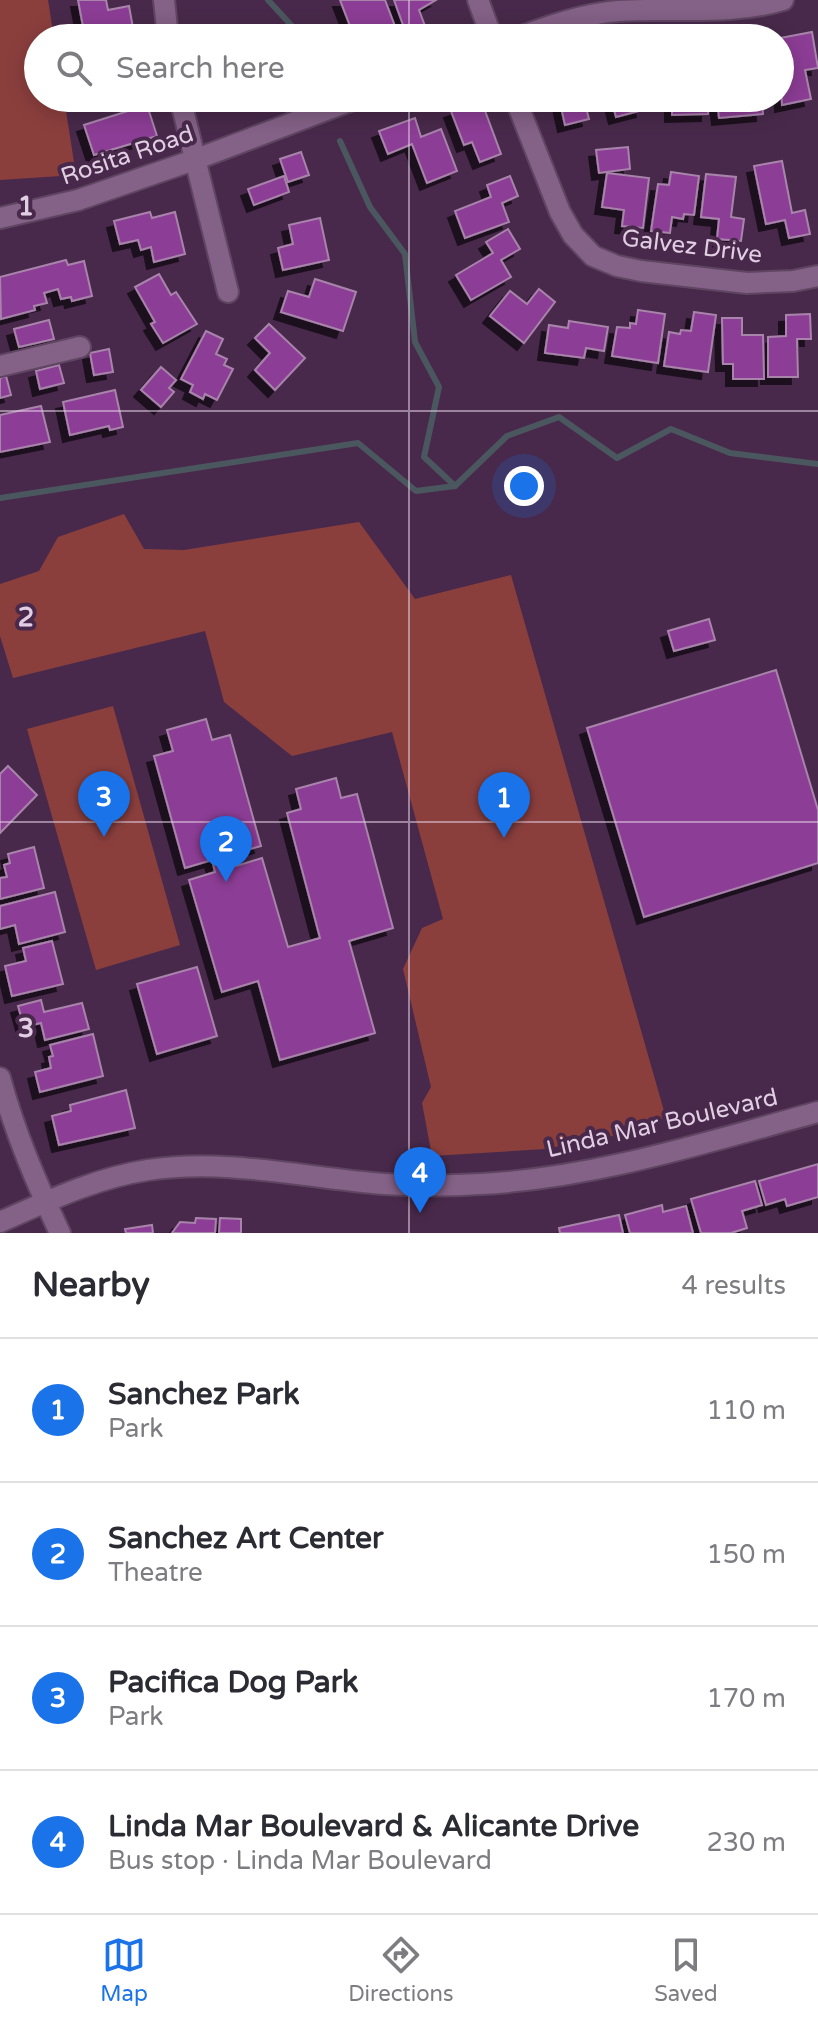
<!DOCTYPE html>
<html lang="en">
<head>
<meta charset="utf-8">
<style>
	body { margin:0; font-family:"Varela Round",sans-serif; background:#f7f7f7; color:#2b2b33 }
	.you { position:absolute; left:524px; top:486px; width:28px; height:28px; margin:-20px; border:6px solid #fff; border-radius:50%; background:#1a73e8; box-shadow:0 0 0 12px #1a73e833 }
	.badge { display:grid; place-items:center; width:52px; height:52px; border-radius:50%; background:#1a73e8; color:#fff; font-size:26px; font-weight:700 }
	.pin { position:absolute; translate:-50% -66px; filter:drop-shadow(0 2px 4px #0008) }
	.pin::after { content:''; position:absolute; top:42px; width:28px; height:24px; background:inherit; clip-path:polygon(0 0,100% 0,50% 100%) }
	.list { margin:0; padding:0; list-style:none }
	h2 { display:flex; justify-content:space-between; align-items:center; height:104px; margin:0; padding:0 32px; font-size:34px }
	h2 small { font-size:26px; font-weight:400; color:#7c7c81 }
	.list li { display:grid; grid-template-columns:52px 1fr auto; gap:24px; align-items:center; box-sizing:border-box; height:144px; padding:0 32px; border-top:2px solid #e1e1e2 }
	.list b { display:block; font-size:30px; white-space:nowrap }
	.list p { margin:0; font-size:26px; white-space:nowrap; color:#7c7c81 }
	.list em { font-size:26px; font-style:normal; color:#7c7c81 }
	.icon { flex:none; width:44px; height:44px; fill:none; stroke:currentColor; stroke-width:2; stroke-linecap:round; stroke-linejoin:round }
	.map { position:relative; flex:none; width:818px; height:1233px; overflow:hidden }
	.search { position:absolute; background:#fff; box-shadow:0 4px 20px #0003; left:24px; right:24px; top:24px; height:88px; display:flex; align-items:center; gap:20px; box-sizing:border-box; padding:0 28px; border-radius:44px; color:#7c7c81; font-size:30px }
	.sheet { height:680px; background:#fff }
	nav { display:flex; justify-content:space-around; align-items:center; box-sizing:border-box; height:112px; border-top:2px solid #e1e1e2; background:#fff; font-size:22px; color:#7c7c81 }
	nav a { display:grid; justify-items:center; gap:4px }
	nav .on { color:#1a73e8 }
	.map>svg:first-child { display:block }
	.green { fill:#8b3f3d }
	.lines { fill:none; stroke-linecap:round; stroke-linejoin:round }
	.stream { stroke:#4b575f; stroke-width:6 }
	.building { fill:#8c3c95; stroke:#a884ab; stroke-width:2; filter:url(#shadow) }
	.minor-casing { stroke:#5f4562; stroke-width:24 }
	.tertiary-casing { stroke:#5f4562; stroke-width:24 }
	.minor { stroke:#846187; stroke-width:20 }
	.tertiary { stroke:#846187; stroke-width:20 }
	.grid { fill:none; stroke:#e1cee3; stroke-width:2; stroke-opacity:0.55 }
	.labels { text-anchor:middle; stroke-width:8; stroke-linejoin:round; paint-order:stroke }
	.street-label { font-size:24px; fill:#e1cee3; stroke:#48294b }
	.grid-label { font-size:26px; text-anchor:middle; font-weight:bold; fill:#e1cee3; stroke:#48294b; stroke-width:8; stroke-linejoin:round; paint-order:stroke }
</style>
</head>
<body>
<div class="map">
<svg width="818" height="1233" viewBox="0 0 818 1233">
	<defs>
		<filter id="shadow"><feDropShadow dx="-7" dy="7" stdDeviation="0" flood-color="#0009"/></filter>
	</defs>
	<rect width="100%" height="100%" fill="#48294b"/>
	<!-- green -->
	<g class="green">
		<path d="M0 0H48L54 38H38V98H64L76 175 0 180Z"/>
		<path d="M124 514 144 549 184 550 359 522 415 599 511 575 666 1118 623 1134 545 1149 432 1156 422 1103 431 1087 403 969 422 928 443 919 392 732 292 756 224 702 205 631 13 678 0 636V584L39 571 58 537Z"/>
		<path d="M113 706 180 945 96 970 27 729Z"/>
	</g>
	<g class="lines">
		<!-- stream -->
		<g class="stream">
			<path d="M268 0 303 38"/>
			<path d="M340 141 370 207 405 254 415 342 439 387 424 457 455 486"/>
			<path d="M455 486 507 436 559 417 617 458 671 429 730 453 818 464"/>
			<path d="M0 498 358 443 416 491 455 486"/>
		</g>
	</g>
	<!-- building -->
	<g class="building">
		<path d="M78 0H106L108 10 129 6 133 28 85 37Z"/>
		<path d="M340 0H385L399 37 378 38 375 30 363 34 360 28 352 31Z"/>
		<path d="M394 0H436L419 10 425 26 406 33Z"/>
		<path d="M812 32 818 68 805 70 811 99 782 105 780 38Z"/>
		<path d="M559 98H591L584 100 589 119 565 125Z"/>
		<path d="M611 98H640L643 110 616 117Z"/>
		<path d="M672 98H708V114L672 115Z"/>
		<path d="M717 98H762L763 114 719 118Z"/>
		<path d="M481 100 501 154 480 162 472 142 464 145 451 111Z"/>
		<path d="M147 105 157 136 94 155 84 125Z"/>
		<path d="M415 118 421 137 441 129 457 171 427 183 412 144 388 154 379 131Z"/>
		<path d="M628 147 630 169 599 173 596 150Z"/>
		<path d="M301 152 309 175 288 182 280 159Z"/>
		<path d="M782 161 792 213 805 210 810 234 789 238 785 220 766 224 754 166Z"/>
		<path d="M671 172 699 176 694 215 684 214 683 219 672 217 670 233 651 231 658 184 669 185Z"/>
		<path d="M607 173 649 178 643 228 622 226 624 210 602 207Z"/>
		<path d="M706 174 736 177 731 217 744 219 741 241 717 239 719 219 701 217Z"/>
		<path d="M284 176 289 192 254 205 248 189Z"/>
		<path d="M510 176 518 196 502 203 509 222 465 238 455 211 491 197 487 185Z"/>
		<path d="M150 212 152 218 175 212 185 254 154 262 151 247 141 250 138 240 120 244 114 221Z"/>
		<path d="M320 218 329 260 283 270 278 248 293 244 289 225Z"/>
		<path d="M508 229 520 249 501 260 511 277 471 300 456 275 493 253 486 242Z"/>
		<path d="M66 260 68 265 84 261 92 296 72 301 71 297 61 299 58 289 44 293 47 303 34 306 35 310 1 319 0 277Z"/>
		<path d="M159 274 171 295 176 292 197 324 163 343 151 324 155 322 135 287Z"/>
		<path d="M315 279 356 292 343 331 281 312 288 291 309 297Z"/>
		<path d="M539 289 555 302 524 343 490 316 510 291 527 304Z"/>
		<path d="M638 310 665 314 658 363 612 356 617 327 630 328V323L636 324Z"/>
		<path d="M694 312 716 315 708 372 664 366 669 332 680 334 681 330 691 331Z"/>
		<path d="M810 314 811 339H797L798 377H768V337L786 336V315Z"/>
		<path d="M722 318H742V335H763L764 379H733V364H723Z"/>
		<path d="M49 320 54 339 19 347 14 329Z"/>
		<path d="M569 321 608 327 604 351 586 348 584 358 545 353 549 325 568 328Z"/>
		<path d="M269 324 305 358 275 390 255 370 270 353 255 338Z"/>
		<path d="M206 331 223 339 216 354 227 359 224 365 233 369 217 400 205 394 203 399 190 392 193 385 181 379Z"/>
		<path d="M109 349 113 372 94 375 90 353Z"/>
		<path d="M59 365 64 383 40 389 36 371Z"/>
		<path d="M161 367 176 380 169 388 174 392 161 407 141 390Z"/>
		<path d="M6 376 11 395 0 398V378Z"/>
		<path d="M115 390 123 427 110 430 109 426 70 435 63 402Z"/>
		<path d="M41 406 50 442 0 452V415Z"/>
		<path d="M709 619 715 640 674 651 668 631Z"/>
		<path d="M776 670 818 810V863L644 917 587 728Z"/>
		<path d="M206 719 212 740 230 735 261 846 232 854 236 866 262 858 288 947 320 938 287 813 301 809 296 789 336 778 341 798 357 794 393 928 349 941 375 1033 280 1060 258 981 222 992 189 880 215 872 212 860 185 868 154 756 173 751 167 730Z"/>
		<path d="M8 766 37 795 0 833V774Z"/>
		<path d="M34 847 44 888 0 899V878L7 877 4 865 10 863 8 854Z"/>
		<path d="M55 892 65 932 19 944 15 925 0 929V906Z"/>
		<path d="M52 941 63 984 12 996 5 966 26 961 23 948Z"/>
		<path d="M197 967 217 1036 157 1054 137 984Z"/>
		<path d="M41 1000 44 1012 82 1003 89 1029 45 1040 41 1023 24 1027 18 1006Z"/>
		<path d="M93 1034 103 1076 40 1092 35 1072 51 1068 49 1057 53 1056 50 1045Z"/>
		<path d="M126 1090 135 1128 59 1145 52 1116 71 1111 70 1105Z"/>
		<path d="M818 1164V1197L787 1206 785 1199 766 1205 759 1181Z"/>
		<path d="M755 1181 762 1205 742 1211 747 1228 731 1233H701L691 1199Z"/>
		<path d="M662 1205 663 1212 686 1206 693 1233H630L625 1215Z"/>
		<path d="M619 1215 623 1233H560L559 1228Z"/>
		<path d="M196 1218 216 1219 215 1233H172L180 1222 195 1223Z"/>
		<path d="M220 1218 241 1219V1233H219Z"/>
		<path d="M152 1225 153 1233H126L125 1229Z"/>
	</g>
	<g class="lines">
		<defs>
			<g id="minor">
				<path d="M164 0 168 38"/>
				<path d="M478 0 492 38"/>
				<path d="M517 38C549 26 583 14 618 11 672 7 730 16 783 0"/>
				<path d="M180 98 228 292"/>
				<path d="M515 98 560 212 573 235 593 256 617 266 641 271 747 283 793 281 818 276"/>
				<path d="M0 218 78 200 194 160 358 98"/>
				<path d="M0 366 80 347"/>
				<path d="M0 1078C15 1133 36 1182 60 1233"/>
			</g>
			<path id="tertiary" d="M0 1222C48 1201 95 1178 148 1170 227 1158 305 1178 384 1184 416 1186 449 1186 481 1184 596 1178 707 1142 818 1112"/>
		</defs>
		<!-- minor casing -->
		<use href="#minor" class="minor-casing"/>
		<!-- tertiary casing -->
		<use href="#tertiary" class="tertiary-casing"/>
		<!-- minor -->
		<use href="#minor" class="minor"/>
		<!-- tertiary -->
		<use href="#tertiary" class="tertiary"/>
	</g>
	<!-- grid -->
	<path class="grid" d="M409 0V38M409 98V1233M0 411H818M0 822H818"/>
	<g class="labels">
		<!-- street labels -->
		<g class="street-label">
			<text transform="translate(127 155) rotate(-19)" y="8">Rosita Road</text>
			<text transform="translate(692 246) rotate(7)" y="8">Galvez Drive</text>
			<text transform="translate(662 1123) rotate(-13)" y="8">Linda Mar Boulevard</text>
		</g>
	</g>
	<g class="grid-label">
		<text x="26" y="215">1</text>
		<text x="26" y="626">2</text>
		<text x="26" y="1037">3</text>
	</g>
</svg>
<div class="you"></div>
<div class="pin badge" style="left:504px;top:838px">1</div>
<div class="pin badge" style="left:226px;top:882px">2</div>
<div class="pin badge" style="left:104px;top:837px">3</div>
<div class="pin badge" style="left:420px;top:1213px">4</div>
<div class="search"><svg class="icon" aria-label="search" viewBox="0 0 24 24"><circle cx="10" cy="10" r="6"/><path d="M15 15l6 6"/></svg>Search here</div>
</div>
<section class="sheet">
<h2>Nearby<small>4 results</small></h2>
<ul class="list">
<li><span class="badge">1</span><div><b>Sanchez Park</b><p>Park</p></div><em>110 m</em></li>
<li><span class="badge">2</span><div><b>Sanchez Art Center</b><p>Theatre</p></div><em>150 m</em></li>
<li><span class="badge">3</span><div><b>Pacifica Dog Park</b><p>Park</p></div><em>170 m</em></li>
<li><span class="badge">4</span><div><b>Linda Mar Boulevard &amp; Alicante Drive</b><p>Bus stop · Linda Mar Boulevard</p></div><em>230 m</em></li>
</ul>
</section>
<nav>
<a class="on"><svg class="icon" aria-label="map" viewBox="0 0 24 24"><path d="M3 6l6-2 6 2 6-2v14l-6 2-6-2-6 2zM9 4v14M15 6v14"/></svg>Map</a>
<a><svg class="icon" aria-label="directions" viewBox="0 0 24 24"><path d="M12 3l9 9-9 9-9-9zM9 14v-3h6M13 9l2 2-2 2"/></svg>Directions</a>
<a><svg class="icon" aria-label="saved" viewBox="0 0 24 24"><path d="M7 4h10v16l-5-4-5 4z"/></svg>Saved</a>
</nav>
</body>
</html>
